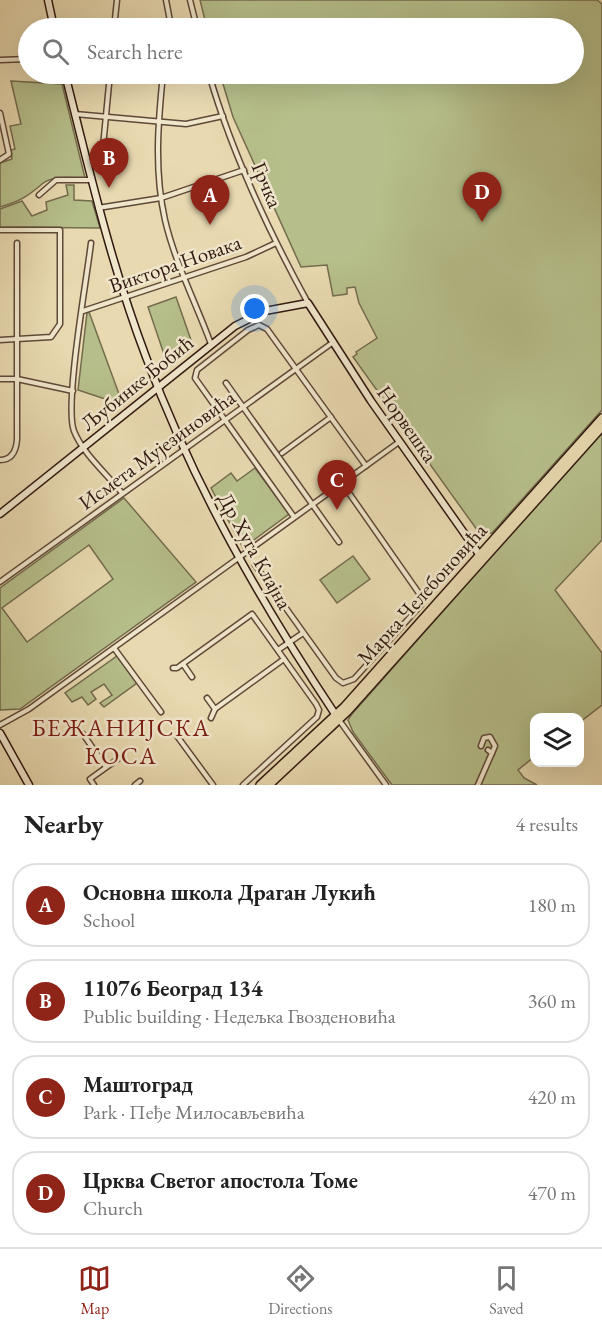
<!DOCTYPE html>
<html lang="en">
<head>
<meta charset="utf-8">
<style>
	body { margin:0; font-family:"EB Garamond",serif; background:#f6f6f6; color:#222 }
	.controls { position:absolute; right:18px; bottom:18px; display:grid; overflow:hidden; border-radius:12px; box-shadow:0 6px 24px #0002 }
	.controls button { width:54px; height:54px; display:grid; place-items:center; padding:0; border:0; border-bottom:2px solid #e0e0e0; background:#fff; color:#222; font:30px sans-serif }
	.you { position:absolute; left:255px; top:309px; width:21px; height:21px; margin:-15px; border:4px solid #fff; border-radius:50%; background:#1a73e8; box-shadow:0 0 0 9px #1a73e833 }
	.badge { display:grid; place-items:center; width:39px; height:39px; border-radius:50%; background:#8f2418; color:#fff; font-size:20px; font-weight:700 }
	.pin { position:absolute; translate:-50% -50px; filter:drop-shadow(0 2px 3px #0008) }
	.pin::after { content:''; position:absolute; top:32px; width:21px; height:18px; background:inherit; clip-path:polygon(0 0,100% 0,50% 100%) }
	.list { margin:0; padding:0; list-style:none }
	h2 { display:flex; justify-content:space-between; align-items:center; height:78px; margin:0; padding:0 24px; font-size:26px }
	h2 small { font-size:20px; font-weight:400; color:#767676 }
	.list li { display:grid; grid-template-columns:39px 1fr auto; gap:18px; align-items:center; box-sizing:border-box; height:84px; margin:0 12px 12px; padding:0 12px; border:2px solid #e0e0e0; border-radius:24px }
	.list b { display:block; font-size:22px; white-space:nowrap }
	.list p { margin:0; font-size:20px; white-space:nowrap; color:#767676 }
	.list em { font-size:20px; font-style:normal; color:#767676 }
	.icon { flex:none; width:33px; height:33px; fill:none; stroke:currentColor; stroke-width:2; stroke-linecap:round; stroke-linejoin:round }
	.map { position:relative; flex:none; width:602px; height:785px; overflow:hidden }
	.search { position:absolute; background:#fff; box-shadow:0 6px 24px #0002; left:18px; right:18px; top:18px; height:66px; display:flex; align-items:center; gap:15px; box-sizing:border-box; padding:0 21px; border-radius:33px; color:#767676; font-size:22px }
	.sheet { height:462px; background:#fff }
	nav { display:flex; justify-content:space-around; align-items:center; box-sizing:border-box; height:84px; border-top:2px solid #e0e0e0; background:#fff; font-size:16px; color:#767676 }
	nav a { display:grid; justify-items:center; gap:3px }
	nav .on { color:#8f2418 }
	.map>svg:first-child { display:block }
	.green { fill:#b6bf8b; stroke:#746c4e; stroke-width:1.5; fill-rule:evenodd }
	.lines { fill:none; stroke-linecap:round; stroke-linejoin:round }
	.street-casing { stroke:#5f4938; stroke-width:7 }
	.secondary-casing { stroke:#311910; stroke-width:9 }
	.primary-casing { stroke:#311910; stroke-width:10 }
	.street { stroke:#f0e6cc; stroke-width:4 }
	.secondary { stroke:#f0e6cc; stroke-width:6 }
	.primary { stroke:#e8d9b0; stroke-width:7 }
	.labels { text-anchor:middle; stroke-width:5; stroke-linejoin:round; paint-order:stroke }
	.street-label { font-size:21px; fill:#311910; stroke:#f0e6cc }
	.quarter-label { font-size:24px; letter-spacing:1.5px; fill:#7a1f14; stroke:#f0e6cc }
</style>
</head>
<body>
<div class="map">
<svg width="602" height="785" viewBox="0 0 602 785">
	<rect width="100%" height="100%" fill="#e8d9b0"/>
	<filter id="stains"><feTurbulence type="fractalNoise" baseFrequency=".00333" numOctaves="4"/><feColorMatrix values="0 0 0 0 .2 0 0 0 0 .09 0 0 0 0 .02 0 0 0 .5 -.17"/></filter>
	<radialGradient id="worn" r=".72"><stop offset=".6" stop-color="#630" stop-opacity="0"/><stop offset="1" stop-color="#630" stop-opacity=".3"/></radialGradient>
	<!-- green -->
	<g class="green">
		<path d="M200 0H597L602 4V410L492 533 480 534 353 357 357 354 356 352 377 338 359 303 355 287 347 288V294L333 296 327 265 301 267 233 117 220 74H574V28H207Z"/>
		<path d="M11 81 62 84 85 178C72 178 52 175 42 184 27 197 20 201 0 207V163L12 159 11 150 15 149 10 126 21 124Z"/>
		<path d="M66 185H74V200L92 201 100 228 0 227V209L22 201 32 216 47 210 46 202 68 195Z"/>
		<path d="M176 297 191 340 167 363 148 307Z"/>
		<path d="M89 312 123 405 78 390 87 313Z"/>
		<path d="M602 431V540L555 590 602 653V705L580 722V718H534V757L518 770 524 778 537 785H392L353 732 348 720 352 714Z"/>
		<path d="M255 468 289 514 243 548 211 488 231 473 237 481Z"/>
		<path d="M124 498 196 582 20 709 0 710V588ZM89 545 113 579 27 642 2 608Z"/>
		<path d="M353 556 370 579 337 603 320 580Z"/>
		<path d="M117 656 137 683 104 707 100 703 112 695 104 684 91 692 96 699 88 705 82 697 72 702 65 693Z"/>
	</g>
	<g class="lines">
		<defs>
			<g id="street">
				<path d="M166 0 171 26"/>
				<path d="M190 0 197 28"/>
				<path d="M114 28 117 0"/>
				<path d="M152 28 195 22"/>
				<path d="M0 60 28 59"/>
				<path d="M163 74C158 123 154 171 165 220 175 263 196 303 211 344"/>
				<path d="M209 74C232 154 268 230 308 303"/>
				<path d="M0 113 9 154 0 160"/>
				<path d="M75 114 186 124 223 116"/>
				<path d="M102 157 110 74"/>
				<path d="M39 195 56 180H91"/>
				<path d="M98 208 161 198 244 170"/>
				<path d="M0 230H60V324L51 337 0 340"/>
				<path d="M91 243C87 278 64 405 74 431 83 454 107 474 122 493"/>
				<path d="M83 311 246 257 276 243"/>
				<path d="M0 379H17L73 391"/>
				<path d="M226 383 339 542"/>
				<path d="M282 453 331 417"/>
				<path d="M0 460C12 460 16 451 17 440V243"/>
				<path d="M294 517 195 378 197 370 248 330 259 325 267 329 366 466"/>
				<path d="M255 565 336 678 343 683 354 679 421 605 423 599 342 483"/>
				<path d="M0 582 332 343"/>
				<path d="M114 648 161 712"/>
				<path d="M278 650 303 633"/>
				<path d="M183 664 192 677"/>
				<path d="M173 668H177L252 614 316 704 319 710 317 717 243 785"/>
				<path d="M207 698 215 709 284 659"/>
				<path d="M211 718 215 709"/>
				<path d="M339 720 386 785"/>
				<path d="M0 725 29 709 399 442"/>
				<path d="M83 734 106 767"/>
				<path d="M177 736 213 785"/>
				<path d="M481 746 484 738 490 737 495 746 492 753 488 750"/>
				<path d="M94 785 90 779 122 756"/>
				<path d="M135 785 140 781"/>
				<path d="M478 785 492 753"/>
			</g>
			<g id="secondary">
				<path d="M48 0 54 28"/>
				<path d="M65 74C89 169 111 265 146 357 194 486 261 603 337 717"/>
				<path d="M0 514 235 326 265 311 308 303 371 401 481 557"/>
				<path d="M0 733 29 785"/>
			</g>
			<g id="primary">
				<path d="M260 785 344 707 602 418"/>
				<path d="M269 785 348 711 602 427"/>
			</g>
		</defs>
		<!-- street casing -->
		<use href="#street" class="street-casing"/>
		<!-- secondary casing -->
		<use href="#secondary" class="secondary-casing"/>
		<!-- primary casing -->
		<use href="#primary" class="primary-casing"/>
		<!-- street -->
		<use href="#street" class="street"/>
		<!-- secondary -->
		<use href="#secondary" class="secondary"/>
		<!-- primary -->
		<use href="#primary" class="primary"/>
	</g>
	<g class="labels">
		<!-- street labels -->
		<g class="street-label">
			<text transform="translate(267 185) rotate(67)" y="7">Грчка</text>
			<text transform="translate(175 264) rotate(-19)" y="7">Виктора Новака</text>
			<text transform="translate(137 383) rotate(-39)" y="7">Љубинке Бобић</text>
			<text transform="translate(407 424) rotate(55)" y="7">Норвешка</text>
			<text transform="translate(157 450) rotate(-36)" y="7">Исмета Мујезиновића</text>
			<text transform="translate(255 551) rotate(61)" y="7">Др Хуга Клајна</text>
			<text transform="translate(422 594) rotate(-48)" y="7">Марка Челебоновића</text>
		</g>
		<!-- quarter labels -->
		<g class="quarter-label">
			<text x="121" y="736">БЕЖАНИЈСКА<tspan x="121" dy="28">КОСА</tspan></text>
		</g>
	</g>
	<rect width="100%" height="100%" filter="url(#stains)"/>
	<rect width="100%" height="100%" fill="url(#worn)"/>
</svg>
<div class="controls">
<button><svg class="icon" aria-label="layers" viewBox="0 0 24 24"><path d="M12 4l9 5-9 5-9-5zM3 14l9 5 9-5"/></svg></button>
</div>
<div class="you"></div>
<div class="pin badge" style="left:210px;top:225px">A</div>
<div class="pin badge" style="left:109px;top:188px">B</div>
<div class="pin badge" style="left:337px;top:510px">C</div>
<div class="pin badge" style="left:482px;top:222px">D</div>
<div class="search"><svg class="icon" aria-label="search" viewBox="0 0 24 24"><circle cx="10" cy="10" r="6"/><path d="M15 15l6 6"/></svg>Search here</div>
</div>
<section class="sheet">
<h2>Nearby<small>4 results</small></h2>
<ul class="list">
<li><span class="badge">A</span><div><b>Основна школа Драган Лукић</b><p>School</p></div><em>180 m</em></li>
<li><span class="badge">B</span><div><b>11076 Београд 134</b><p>Public building · Недељка Гвозденовића</p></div><em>360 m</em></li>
<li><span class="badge">C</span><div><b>Маштоград</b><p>Park · Пеђе Милосављевића</p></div><em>420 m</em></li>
<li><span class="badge">D</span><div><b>Црква Светог апостола Томе</b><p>Church</p></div><em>470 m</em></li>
</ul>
</section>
<nav>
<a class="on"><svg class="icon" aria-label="map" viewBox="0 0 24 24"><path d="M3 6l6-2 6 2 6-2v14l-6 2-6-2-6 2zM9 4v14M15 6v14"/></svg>Map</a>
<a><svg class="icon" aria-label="directions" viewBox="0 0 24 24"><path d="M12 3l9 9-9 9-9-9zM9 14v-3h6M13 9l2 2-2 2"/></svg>Directions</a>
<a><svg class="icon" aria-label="saved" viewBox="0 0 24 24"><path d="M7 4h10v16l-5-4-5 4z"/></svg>Saved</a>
</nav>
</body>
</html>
